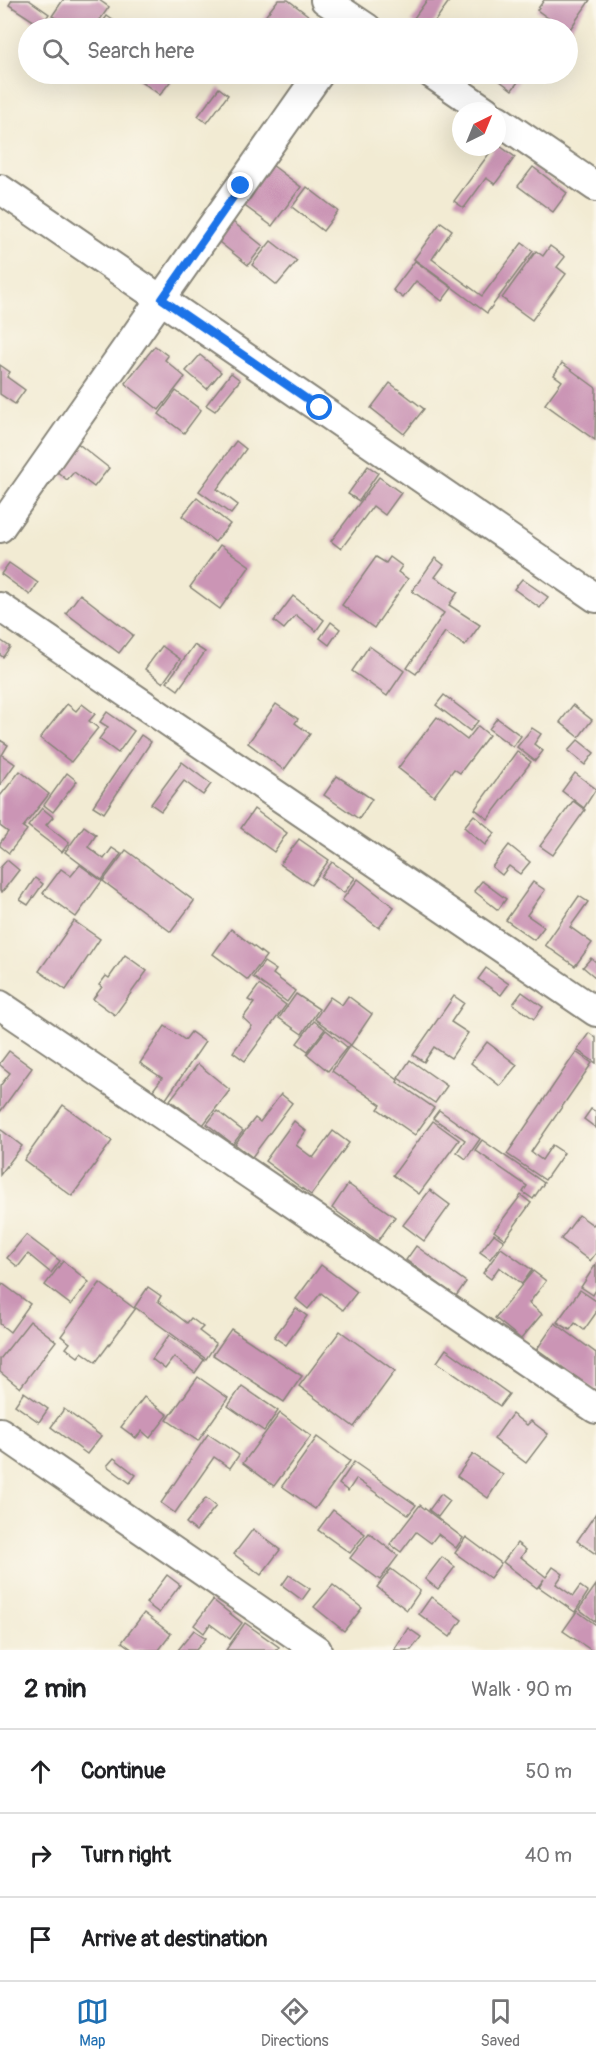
<!DOCTYPE html>
<html lang="en">
<head>
<meta charset="utf-8">
<style>
	body { margin:0; font-family:Pangolin,sans-serif; background:#f6f6f6; color:#202124 }
	.compass { position:absolute; left:452px; top:102px; width:54px; height:54px; border-radius:50%; background:#fff; box-shadow:0 6px 24px #0002; rotate:43deg }
	.stop { position:absolute; width:18px; height:18px; margin:-14px; border:4px solid #1a73e8; border-radius:50%; background:#fff }
	.stop.end { background:#1a73e8; border-color:#fff; box-shadow:0 2px 6px #0008 }
	.list { margin:0; padding:0; list-style:none }
	h2 { display:flex; justify-content:space-between; align-items:center; height:78px; margin:0; padding:0 24px; font-size:26px }
	h2 small { font-size:20px; font-weight:400; color:#757577 }
	.list li { display:grid; grid-template-columns:39px 1fr auto; gap:18px; align-items:center; box-sizing:border-box; height:84px; padding:0 24px; border-top:2px solid #e0e0e0 }
	.list b { display:block; font-size:22px; white-space:nowrap }
	.list em { font-size:20px; font-style:normal; color:#757577 }
	.icon { flex:none; width:33px; height:33px; fill:none; stroke:currentColor; stroke-width:2; stroke-linecap:round; stroke-linejoin:round }
	.map { position:relative; flex:none; width:596px; height:1650px; overflow:hidden }
	.search { position:absolute; background:#fff; box-shadow:0 6px 24px #0002; left:18px; right:18px; top:18px; height:66px; display:flex; align-items:center; gap:15px; box-sizing:border-box; padding:0 21px; border-radius:33px; color:#757577; font-size:22px }
	.sheet { height:330px; background:#fff }
	nav { display:flex; justify-content:space-around; align-items:center; box-sizing:border-box; height:84px; border-top:2px solid #e0e0e0; background:#fff; font-size:16px; color:#757577 }
	nav a { display:grid; justify-items:center; gap:3px }
	nav .on { color:#1f6fb2 }
	.map>svg:first-child { display:block }
	.building { fill:#cb95b5 }
	.lines { fill:none; stroke-linecap:round; stroke-linejoin:round }
	.street-casing { stroke:#878478; stroke-width:32 }
	.street { stroke:#fff; stroke-width:28 }
	.route { stroke:#1a73e8; stroke-width:8 }
</style>
</head>
<body>
<div class="map">
<svg width="596" height="1650" viewBox="0 0 596 1650">
	<rect width="100%" height="100%" fill="#fbf7ec"/>
	<filter id="ink" filterUnits="userSpaceOnUse"><feTurbulence type="fractalNoise" baseFrequency=".0167" numOctaves="2"/><feDisplacementMap in="SourceGraphic" scale="12" xChannelSelector="R" yChannelSelector="G"/><feConvolveMatrix kernelMatrix="1 2 1 2 8 2 1 2 1" color-interpolation-filters="sRGB"/></filter>
	<filter id="wash" filterUnits="userSpaceOnUse"><feTurbulence type="fractalNoise" baseFrequency=".008" numOctaves="4" result="noise"/><feDisplacementMap in="SourceGraphic" scale="24" xChannelSelector="R" yChannelSelector="G"/><feGaussianBlur stdDeviation="1.35" result="paint"/><feColorMatrix in="noise" values="0 0 0 0 0 0 0 0 0 0 0 0 0 0 0 0 0 1.4 0 .05"/><feComposite in="paint" operator="in"/></filter>
	<g filter="url(#wash)">
		<rect width="100%" height="100%" fill="#f2ebd3"/>
		<g id="blocks">
			<!-- building -->
			<g class="building">
				<path d="M12 0H29L49 14 41 26 9 5Z"/>
				<path d="M63 0H99L109 7 94 28H71L52 16Z"/>
				<path d="M278 0H288L317 22 312 28H256Z"/>
				<path d="M427 0H450L430 28H420L411 22Z"/>
				<path d="M544 0H590L568 32V28H562L537 10Z"/>
				<path d="M107 16 117 23 113 28H98Z"/>
				<path d="M131 74H176L160 95Z"/>
				<path d="M491 74H515L521 78 512 90Z"/>
				<path d="M219 88 228 95 207 123 198 116Z"/>
				<path d="M497 144 515 157 495 184 486 178 464 208 454 201 494 147H497Z"/>
				<path d="M268 162 301 187 272 226 238 201Z"/>
				<path d="M533 167 567 193 553 212 518 186Z"/>
				<path d="M307 187 338 211 323 231 292 207Z"/>
				<path d="M229 219 263 246 248 265 214 238Z"/>
				<path d="M441 222 452 230 432 259 482 296 522 243 533 251 487 313 414 259Z"/>
				<path d="M271 241 297 261 277 285 252 265Z"/>
				<path d="M550 246 565 257 557 267 566 274 532 320 502 298 536 251 543 256Z"/>
				<path d="M415 261 452 288 442 301 416 281 403 298 393 290Z"/>
				<path d="M155 346 168 356 165 360 185 377 159 410 125 383Z"/>
				<path d="M200 355 221 372 207 389 186 371Z"/>
				<path d="M562 363 596 388 595 440 545 404 562 381 554 375Z"/>
				<path d="M0 365 10 372 7 377 25 390 15 404 0 394Z"/>
				<path d="M231 373 240 380 215 411 206 405Z"/>
				<path d="M390 383 424 409 404 434 371 408Z"/>
				<path d="M176 391 201 410 184 433 159 414Z"/>
				<path d="M236 441 246 449 217 489 238 505 231 514 199 491Z"/>
				<path d="M76 442 109 468 94 487 74 472 67 480 55 470Z"/>
				<path d="M368 466 378 473 359 501 348 494Z"/>
				<path d="M379 477 401 493 385 515 373 506 341 549 331 541Z"/>
				<path d="M197 498 230 524 215 542 182 516Z"/>
				<path d="M220 545 250 566 220 609 190 587Z"/>
				<path d="M376 557 386 563 390 557 402 566 398 572 408 579 374 628 342 605Z"/>
				<path d="M435 558 444 565 435 577 458 592 449 605 480 625 465 646 445 632 416 674 407 668 444 613 412 591Z"/>
				<path d="M9 563 38 583 30 595 1 574Z"/>
				<path d="M522 579 548 597 540 608 514 589Z"/>
				<path d="M80 594 133 635 119 653 66 613Z"/>
				<path d="M293 596 324 620 316 631 296 615 284 629 274 621Z"/>
				<path d="M331 622 340 629 329 645 320 638Z"/>
				<path d="M0 640 10 647 3 657 0 655Z"/>
				<path d="M194 645 205 652 178 690 167 682Z"/>
				<path d="M162 646 180 659 163 683 145 669Z"/>
				<path d="M369 646 404 671 387 696 352 671Z"/>
				<path d="M444 695 478 721 470 731 436 705Z"/>
				<path d="M67 704 76 711 82 704 95 714 89 721 98 728 71 762 40 738Z"/>
				<path d="M276 704 298 719 295 723 310 734 284 770 248 743Z"/>
				<path d="M573 705 592 720 579 737 560 722Z"/>
				<path d="M107 712 134 731 118 753 99 739 108 727 100 722Z"/>
				<path d="M437 717 467 740 478 726 489 735 460 773 454 769 434 796 398 768Z"/>
				<path d="M497 718 521 736 513 747 489 729Z"/>
				<path d="M532 728 541 734 534 744 543 751 535 761 517 747Z"/>
				<path d="M141 735 151 742 104 813 93 806Z"/>
				<path d="M0 740 8 745 2 755 15 764 0 785Z"/>
				<path d="M578 740 594 753 585 765 568 751Z"/>
				<path d="M517 751 531 762 488 819 475 809Z"/>
				<path d="M182 762 211 784 203 795 184 781 161 811 151 804Z"/>
				<path d="M20 771 49 794 23 827 27 830 9 853 0 846V843L8 832 0 826V796Z"/>
				<path d="M67 773 77 781 53 812 44 805Z"/>
				<path d="M575 773 596 789 584 808 562 791Z"/>
				<path d="M337 776 372 799 359 819 324 795Z"/>
				<path d="M573 801 585 810 553 855 540 846Z"/>
				<path d="M42 808 53 817 46 825 69 843 62 852 28 826Z"/>
				<path d="M254 809 287 833 274 852 241 828Z"/>
				<path d="M474 815 495 833 485 845 464 827Z"/>
				<path d="M84 826 96 835 88 847 104 859 112 848 121 854 102 880 65 852Z"/>
				<path d="M299 839 329 860 311 885 280 864Z"/>
				<path d="M509 845 530 862 520 874 509 866 502 875 492 867Z"/>
				<path d="M126 850 194 901 171 932 103 881Z"/>
				<path d="M7 860 19 870 2 892 0 891V868Z"/>
				<path d="M332 862 355 878 344 893 321 877Z"/>
				<path d="M80 865 102 881 76 917 43 893 61 869 71 876Z"/>
				<path d="M35 878 43 884 28 905 20 900Z"/>
				<path d="M358 879 394 907 379 928 342 900Z"/>
				<path d="M482 881 506 899 498 910 474 891Z"/>
				<path d="M533 882 545 890 527 915 544 927 534 940 506 920Z"/>
				<path d="M579 896 588 902 570 927 592 943 575 966 545 945Z"/>
				<path d="M74 921 100 939 66 990 39 971Z"/>
				<path d="M231 929 266 956 248 980 213 954Z"/>
				<path d="M125 955 147 971 115 1015 93 999 102 987 99 985 106 976 109 978Z"/>
				<path d="M591 958 596 962V978L583 967Z"/>
				<path d="M264 962 276 970 273 974 295 991 287 1002 253 977Z"/>
				<path d="M486 968 509 984 501 995 478 979Z"/>
				<path d="M259 985 286 1005 245 1061 233 1052 252 1026 243 1018 254 1003 248 1000Z"/>
				<path d="M522 992 543 1007 534 1019 513 1004Z"/>
				<path d="M296 994 319 1009 302 1034 279 1018Z"/>
				<path d="M348 996 372 1014 351 1045 315 1019 330 997 342 1005Z"/>
				<path d="M454 996 464 1003 451 1022 468 1033 451 1058 434 1047 424 1062 413 1055Z"/>
				<path d="M314 1021 325 1029 308 1051 297 1043Z"/>
				<path d="M165 1026 185 1040 191 1032 205 1042 166 1099 153 1090 162 1078 140 1063Z"/>
				<path d="M326 1030 347 1047 328 1071 307 1054Z"/>
				<path d="M589 1033 596 1038V1063L577 1050Z"/>
				<path d="M487 1042 517 1065 500 1086 471 1063Z"/>
				<path d="M350 1045 398 1080 397 1082 434 1108 415 1135 378 1109 381 1105 332 1071Z"/>
				<path d="M9 1051 32 1068 0 1112V1086L10 1073 0 1065V1063Z"/>
				<path d="M576 1052 592 1063 531 1152 542 1160 552 1145 564 1153 545 1180 507 1154Z"/>
				<path d="M410 1060 447 1086 435 1103 398 1078Z"/>
				<path d="M198 1064 230 1090 203 1125 170 1100Z"/>
				<path d="M281 1094 292 1103 252 1157 235 1144 255 1118 260 1122Z"/>
				<path d="M63 1105 112 1141 72 1196 24 1160Z"/>
				<path d="M591 1109 596 1112V1128L584 1119Z"/>
				<path d="M439 1110 480 1139 466 1159 457 1152 465 1140 433 1118Z"/>
				<path d="M217 1111 243 1131 233 1144 207 1124Z"/>
				<path d="M294 1121 306 1131 296 1145 313 1158 333 1131 349 1143 311 1195 265 1161Z"/>
				<path d="M433 1121 459 1140 419 1194 393 1175Z"/>
				<path d="M0 1129 22 1146 0 1175Z"/>
				<path d="M482 1140 544 1183 533 1199 523 1192 527 1186 475 1150Z"/>
				<path d="M348 1184 395 1217 378 1241 332 1208Z"/>
				<path d="M430 1190 450 1205 424 1241 403 1225Z"/>
				<path d="M521 1195 531 1203 505 1239 494 1231Z"/>
				<path d="M579 1215 593 1225 596 1222V1253L590 1261 561 1239Z"/>
				<path d="M494 1234 504 1241 490 1259 480 1252Z"/>
				<path d="M26 1235 60 1261 51 1273 28 1254 18 1267 7 1258Z"/>
				<path d="M416 1246 466 1282 456 1296 406 1260Z"/>
				<path d="M501 1248 532 1270 522 1284 499 1267 491 1279 483 1273Z"/>
				<path d="M63 1261 89 1282 71 1305 45 1285Z"/>
				<path d="M596 1264V1290L593 1295 581 1287Z"/>
				<path d="M321 1265 357 1292 343 1310 321 1293 308 1309 296 1299Z"/>
				<path d="M533 1271 546 1281 529 1303 542 1314 521 1339 495 1318Z"/>
				<path d="M100 1283 134 1308 148 1287 161 1296 158 1301 187 1323 191 1318 203 1327 199 1331 216 1344 206 1359 136 1308 96 1362 82 1352 78 1357 66 1348 70 1343 61 1336Z"/>
				<path d="M3 1284 30 1304 10 1332 0 1324V1288Z"/>
				<path d="M580 1290 596 1301V1313L584 1330 575 1323 570 1330 557 1322Z"/>
				<path d="M296 1308 307 1316 286 1345 274 1337Z"/>
				<path d="M30 1321 56 1341 20 1388 0 1372V1359Z"/>
				<path d="M555 1323 596 1353V1391L537 1349Z"/>
				<path d="M231 1329 302 1376 284 1402 213 1355Z"/>
				<path d="M340 1331 395 1371 354 1427 299 1386Z"/>
				<path d="M169 1335 204 1360 195 1373 174 1357 165 1369 152 1359Z"/>
				<path d="M446 1349 509 1394 500 1406 437 1362Z"/>
				<path d="M198 1377 228 1398 198 1441 167 1420Z"/>
				<path d="M242 1386 278 1411 264 1431 228 1406Z"/>
				<path d="M24 1392 48 1409 39 1422 15 1405Z"/>
				<path d="M144 1397 168 1415 150 1438 142 1431 136 1438 121 1427Z"/>
				<path d="M64 1409 101 1436 87 1454 51 1427Z"/>
				<path d="M280 1413 311 1436 274 1486 243 1463Z"/>
				<path d="M512 1414 527 1425 531 1421 548 1434 526 1463 494 1439Z"/>
				<path d="M208 1434 239 1455 230 1468 214 1457 175 1513 161 1503Z"/>
				<path d="M317 1437 350 1461 315 1509 282 1486Z"/>
				<path d="M473 1454 503 1475 488 1498 457 1476Z"/>
				<path d="M114 1458 136 1475 130 1483 107 1466Z"/>
				<path d="M354 1462 416 1505 408 1515 356 1479 348 1491 339 1484Z"/>
				<path d="M441 1494 450 1501 438 1517 429 1510Z"/>
				<path d="M206 1498 216 1506 196 1531 186 1523Z"/>
				<path d="M420 1505 463 1538 456 1548 438 1534 431 1543 416 1532 401 1552 390 1544Z"/>
				<path d="M333 1510 365 1534 350 1553 318 1530Z"/>
				<path d="M596 1513V1554L577 1541Z"/>
				<path d="M253 1529 280 1550 261 1575 234 1554Z"/>
				<path d="M369 1533 398 1556 380 1580 350 1558Z"/>
				<path d="M466 1537 501 1563 490 1578 455 1553Z"/>
				<path d="M517 1543 526 1550 521 1557 546 1577 553 1567 563 1574 556 1584 573 1596 580 1586 588 1592 575 1612 539 1587 544 1579 537 1588 503 1562Z"/>
				<path d="M442 1557 455 1567 438 1589 425 1579Z"/>
				<path d="M391 1569 420 1591 407 1610 377 1587Z"/>
				<path d="M167 1575 180 1585 159 1613 146 1603Z"/>
				<path d="M289 1575 310 1589 302 1600 282 1585Z"/>
				<path d="M333 1585 362 1608 344 1631 314 1607Z"/>
				<path d="M596 1585V1622L579 1609Z"/>
				<path d="M431 1597 462 1620 450 1637 419 1614Z"/>
				<path d="M213 1600 242 1623 230 1639 210 1624 204 1633 194 1625Z"/>
				<path d="M577 1611 596 1625V1650H591L563 1631Z"/>
				<path d="M144 1613 171 1634 159 1650H133L122 1642Z"/>
				<path d="M245 1623 279 1647 277 1650H226Z"/>
				<path d="M408 1628 421 1637 411 1650H394Z"/>
				<path d="M194 1630 206 1638 196 1650H178Z"/>
			</g>
		</g>
	</g>
	<g filter="url(#ink)">
		<use href="#blocks" fill-opacity="0" stroke="#878478" stroke-width="1.5"/>
		<g class="lines">
			<defs>
				<g id="street">
					<path d="M325 0 367 28"/>
					<path d="M432 74 486 111"/>
					<path d="M497 119 596 187"/>
					<path d="M0 189 596 598"/>
					<path d="M0 528 319 74"/>
					<path d="M0 607 596 1012"/>
					<path d="M0 1005 596 1409"/>
					<path d="M0 1432 317 1650"/>
				</g>
			</defs>
			<!-- street casing -->
			<use href="#street" class="street-casing"/>
			<!-- street -->
			<use href="#street" class="street"/>
		</g>
	</g>
	<g class="lines" filter="url(#ink)">
		<!-- route -->
		<path class="route" d="M241 186 162 299 320 408"/>
	</g>
</svg>
<svg class="compass" viewBox="-18 -18 36 36"><path d="M0-13l5 13h-10z" fill="#e53935"/><path d="M0 13l5-13h-10z" fill="#757577"/></svg>
<div class="stop" style="left:320px;top:408px"></div>
<div class="stop end" style="left:241px;top:186px"></div>
<div class="search"><svg class="icon" aria-label="search" viewBox="0 0 24 24"><circle cx="10" cy="10" r="6"/><path d="M15 15l6 6"/></svg>Search here</div>
</div>
<section class="sheet">
<h2>2 min<small>Walk · 90 m</small></h2>
<ul class="list">
<li><svg class="icon" aria-label="ahead" viewBox="0 0 24 24"><path d="M12 20V5M6 11l6-6 6 6"/></svg><div><b>Continue</b></div><em>50 m</em></li>
<li><svg class="icon" aria-label="right" viewBox="0 0 24 24"><path d="M7 20v-9h11M14 6l5 5-5 5"/></svg><div><b>Turn right</b></div><em>40 m</em></li>
<li><svg class="icon" aria-label="arrive" viewBox="0 0 24 24"><path d="M6 21V4h12l-3 4 3 4H6"/></svg><div><b>Arrive at destination</b></div></li>
</ul>
</section>
<nav>
<a class="on"><svg class="icon" aria-label="map" viewBox="0 0 24 24"><path d="M3 6l6-2 6 2 6-2v14l-6 2-6-2-6 2zM9 4v14M15 6v14"/></svg>Map</a>
<a><svg class="icon" aria-label="directions" viewBox="0 0 24 24"><path d="M12 3l9 9-9 9-9-9zM9 14v-3h6M13 9l2 2-2 2"/></svg>Directions</a>
<a><svg class="icon" aria-label="saved" viewBox="0 0 24 24"><path d="M7 4h10v16l-5-4-5 4z"/></svg>Saved</a>
</nav>
</body>
</html>
